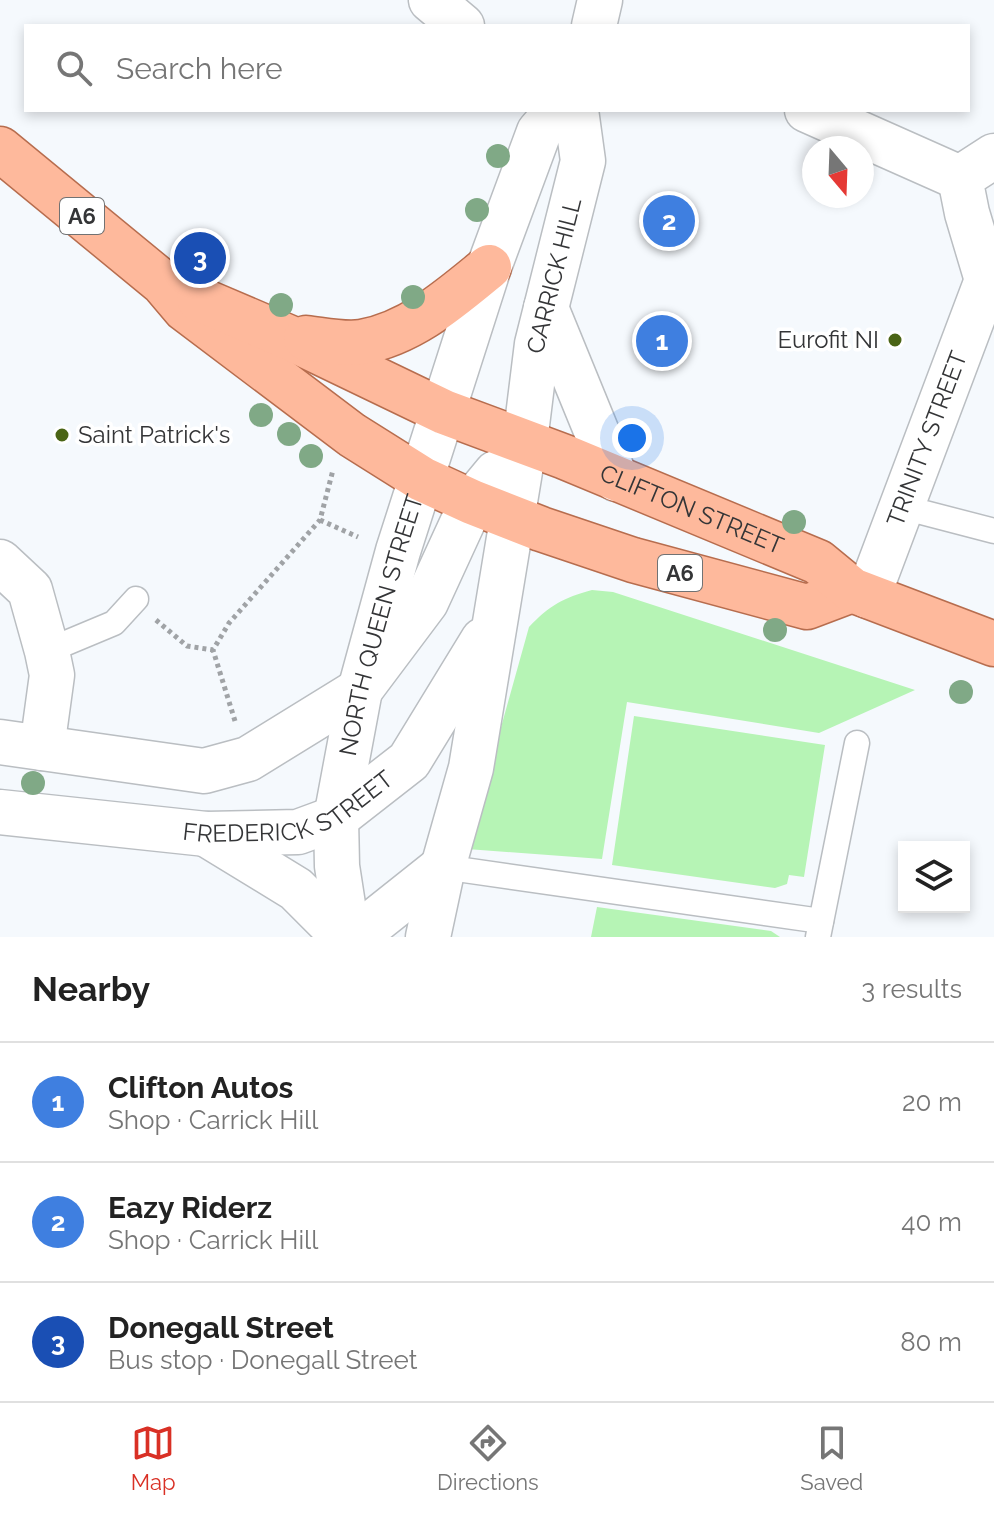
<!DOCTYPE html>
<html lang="en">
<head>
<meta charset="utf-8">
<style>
	body { margin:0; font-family:Raleway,sans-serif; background:#f6f6f6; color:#222 }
	.controls { position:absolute; right:24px; bottom:24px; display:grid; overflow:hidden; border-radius:0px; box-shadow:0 4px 12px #0003 }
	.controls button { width:72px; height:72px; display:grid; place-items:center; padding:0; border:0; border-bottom:2px solid #e0e0e0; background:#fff; color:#222; font:40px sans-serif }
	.compass { position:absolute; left:802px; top:136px; width:72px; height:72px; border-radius:50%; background:#fff; box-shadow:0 4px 12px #0003; rotate:161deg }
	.you { position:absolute; left:632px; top:438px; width:28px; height:28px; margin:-20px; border:6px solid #fff; border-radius:50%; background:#1a73e8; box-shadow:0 0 0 12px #1a73e833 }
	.badge { display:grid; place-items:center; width:52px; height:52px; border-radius:50%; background:#d93025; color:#fff; font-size:26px; font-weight:700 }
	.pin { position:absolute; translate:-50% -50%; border:4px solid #fff; box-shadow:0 2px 8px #0006 }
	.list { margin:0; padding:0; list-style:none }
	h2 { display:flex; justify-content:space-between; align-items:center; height:104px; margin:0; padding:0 32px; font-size:34px }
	h2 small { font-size:26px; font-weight:400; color:#767676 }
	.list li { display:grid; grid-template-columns:52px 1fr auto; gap:24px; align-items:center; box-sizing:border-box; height:120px; padding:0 32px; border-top:2px solid #e0e0e0 }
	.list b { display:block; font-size:30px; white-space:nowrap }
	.list p { margin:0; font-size:26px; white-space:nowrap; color:#767676 }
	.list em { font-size:26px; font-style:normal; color:#767676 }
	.icon { flex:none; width:44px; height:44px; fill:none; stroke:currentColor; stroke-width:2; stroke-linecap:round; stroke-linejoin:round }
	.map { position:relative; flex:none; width:994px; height:937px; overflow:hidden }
	.search { position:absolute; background:#fff; box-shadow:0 4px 12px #0003; left:24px; right:24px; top:24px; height:88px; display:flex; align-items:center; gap:20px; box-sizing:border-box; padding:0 28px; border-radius:0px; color:#767676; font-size:30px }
	.sheet { height:464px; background:#fff }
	nav { display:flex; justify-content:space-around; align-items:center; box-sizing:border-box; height:112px; border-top:2px solid #e0e0e0; background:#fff; font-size:22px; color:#767676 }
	nav a { display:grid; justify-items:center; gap:4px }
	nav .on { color:#d93025 }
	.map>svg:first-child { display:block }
	.green { fill:#b6f4b5 }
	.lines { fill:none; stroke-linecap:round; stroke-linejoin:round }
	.service-casing { stroke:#babec2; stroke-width:27 }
	.minor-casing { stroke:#babec2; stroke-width:47 }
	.secondary-casing { stroke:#babec2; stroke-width:47 }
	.primary-casing { stroke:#b76d4e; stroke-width:47 }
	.path { stroke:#a0a3a6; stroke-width:5; stroke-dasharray:4 4; stroke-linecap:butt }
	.service { stroke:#fff; stroke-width:24 }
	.minor { stroke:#fff; stroke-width:44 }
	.secondary { stroke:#fff; stroke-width:44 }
	.primary { stroke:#feb99c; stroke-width:44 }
	.tree { fill:#80a986 }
	.poi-dot { fill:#4a6415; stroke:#fff; stroke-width:3 }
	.labels { text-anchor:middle; stroke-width:7; stroke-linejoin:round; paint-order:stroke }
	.shield { fill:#fff; stroke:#717273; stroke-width:2 }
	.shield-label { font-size:22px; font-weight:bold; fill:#343537 }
	.street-label { font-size:24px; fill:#343537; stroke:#fff }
	.poi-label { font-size:24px; fill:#343537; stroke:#fff; text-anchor:end }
</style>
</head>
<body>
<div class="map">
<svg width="994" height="937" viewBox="0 0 994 937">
	<rect width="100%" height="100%" fill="#f5f9fd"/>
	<!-- green -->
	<g class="green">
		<path d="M592 590 613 592 915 690 819 733 627 702 602 859 467 849 529 627C550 605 563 598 592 590Z"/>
		<path d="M634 716 825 745 804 877 789 875 787 884 775 888 612 865Z"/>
		<path d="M597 907 771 931 780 937H591Z"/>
	</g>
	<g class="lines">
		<defs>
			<g id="service">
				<path d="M902 507 994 531"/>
				<path d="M47 651 114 623 136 599"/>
				<path d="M443 867 821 921"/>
				<path d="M818 937 857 743"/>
			</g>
			<g id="minor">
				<path d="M431 0 462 26"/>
				<path d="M807 110 960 178"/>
				<path d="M994 156 960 178 967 213 987 280 994 282"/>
				<path d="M0 562 30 590 47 651 52 675 42 748"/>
				<path id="s1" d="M868 596 987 280"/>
			</g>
			<g id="secondary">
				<path d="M594 26 600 0"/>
				<path d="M546 308 616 479"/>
				<path d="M0 742 204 771 248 759 360 690 426 602 472 502 496 473"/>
				<path id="s2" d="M0 812 206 834 298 832 336 818 409 761 483 640"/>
				<path d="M206 834 296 889 344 937"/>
				<path id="s3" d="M348 937 337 866 336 818 360 690 398 551 489 267 539 132 558 110"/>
				<path d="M355 937 443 867"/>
				<path id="s4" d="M428 937 443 867 471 768 525 441 537 344 583 161 576 110"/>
			</g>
			<g id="primary">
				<path d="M0 149 163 283 185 309 352 435 422 479 472 502 541 529 633 560 807 607 852 590"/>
				<path id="s5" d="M199 299 288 337 444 412 565 457 818 562 852 590 994 644"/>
				<path d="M306 338C323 340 345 345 362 342 412 333 451 298 489 267"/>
			</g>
		</defs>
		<!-- service casing -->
		<use href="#service" class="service-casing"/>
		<!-- minor casing -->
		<use href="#minor" class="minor-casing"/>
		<!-- secondary casing -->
		<use href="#secondary" class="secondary-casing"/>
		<!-- primary casing -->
		<use href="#primary" class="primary-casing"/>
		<!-- path -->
		<g class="path">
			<path d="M320 520 358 537"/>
			<path d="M156 620 187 646 213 650"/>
			<path d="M235 721 213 650 229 623 320 520 333 470"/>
		</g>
		<!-- service -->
		<use href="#service" class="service"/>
		<!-- minor -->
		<use href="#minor" class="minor"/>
		<!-- secondary -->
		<use href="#secondary" class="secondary"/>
		<!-- primary -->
		<use href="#primary" class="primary"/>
	</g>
	<!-- trees -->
	<g class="tree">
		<circle cx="498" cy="156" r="12"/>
		<circle cx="477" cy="210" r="12"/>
		<circle cx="413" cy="297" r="12"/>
		<circle cx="281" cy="305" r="12"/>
		<circle cx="261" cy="415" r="12"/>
		<circle cx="289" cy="434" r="12"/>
		<circle cx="311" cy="456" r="12"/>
		<circle cx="794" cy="522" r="12"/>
		<circle cx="775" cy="630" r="12"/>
		<circle cx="961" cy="692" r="12"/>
		<circle cx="33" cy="783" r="12"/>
	</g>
	<!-- markers -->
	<g class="poi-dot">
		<circle cx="895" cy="340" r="8"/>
		<circle cx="62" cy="435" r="8"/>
	</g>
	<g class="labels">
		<!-- shield labels -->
		<g class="shield">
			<rect x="60" y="198" width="44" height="36" rx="6"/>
			<rect x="658" y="555" width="44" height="36" rx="6"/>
		</g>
		<g class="shield-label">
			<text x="82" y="224">A6</text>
			<text x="680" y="581">A6</text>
		</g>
		<!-- street labels -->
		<g class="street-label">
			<text dy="8" stroke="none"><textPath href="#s4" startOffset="674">CARRICK HILL</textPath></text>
			<text dy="8" stroke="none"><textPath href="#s1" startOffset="168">TRINITY STREET</textPath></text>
			<text dy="8" stroke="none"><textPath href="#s5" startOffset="536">CLIFTON STREET</textPath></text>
			<text dy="8" stroke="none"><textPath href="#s3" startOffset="318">NORTH QUEEN STREET</textPath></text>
			<text dy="8" stroke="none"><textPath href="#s2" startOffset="296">FREDERICK STREET</textPath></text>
		</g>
		<!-- poi labels -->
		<g class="poi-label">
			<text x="879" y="348">Eurofit NI</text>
			<text x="78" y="443" text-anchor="start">Saint Patrick's</text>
		</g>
	</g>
</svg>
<div class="controls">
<button><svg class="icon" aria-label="layers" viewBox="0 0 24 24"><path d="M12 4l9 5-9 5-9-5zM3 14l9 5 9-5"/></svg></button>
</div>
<svg class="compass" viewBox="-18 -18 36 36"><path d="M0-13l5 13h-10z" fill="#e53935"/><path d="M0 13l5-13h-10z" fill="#767676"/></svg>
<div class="you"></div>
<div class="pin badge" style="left:662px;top:341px;background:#3f7fe0">1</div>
<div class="pin badge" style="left:669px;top:221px;background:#3f7fe0">2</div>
<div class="pin badge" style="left:200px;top:258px;background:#1a4fb4">3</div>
<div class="search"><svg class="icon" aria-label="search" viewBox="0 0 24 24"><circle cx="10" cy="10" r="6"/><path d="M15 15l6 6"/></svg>Search here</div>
</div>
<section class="sheet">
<h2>Nearby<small>3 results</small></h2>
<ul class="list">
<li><span class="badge" style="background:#3f7fe0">1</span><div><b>Clifton Autos</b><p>Shop · Carrick Hill</p></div><em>20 m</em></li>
<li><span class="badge" style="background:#3f7fe0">2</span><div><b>Eazy Riderz</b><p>Shop · Carrick Hill</p></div><em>40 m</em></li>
<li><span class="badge" style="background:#1a4fb4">3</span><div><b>Donegall Street</b><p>Bus stop · Donegall Street</p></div><em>80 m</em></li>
</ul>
</section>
<nav>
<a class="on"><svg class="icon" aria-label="map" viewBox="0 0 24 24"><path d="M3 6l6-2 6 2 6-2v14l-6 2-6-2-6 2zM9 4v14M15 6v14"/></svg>Map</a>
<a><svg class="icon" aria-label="directions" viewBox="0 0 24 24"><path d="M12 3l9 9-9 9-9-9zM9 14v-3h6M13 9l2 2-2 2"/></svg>Directions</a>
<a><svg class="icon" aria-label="saved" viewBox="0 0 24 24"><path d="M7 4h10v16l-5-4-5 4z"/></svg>Saved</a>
</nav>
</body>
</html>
